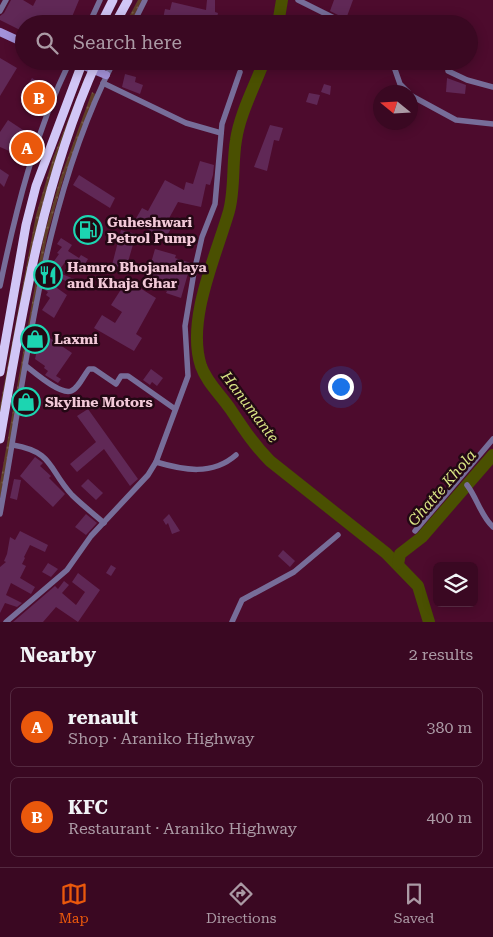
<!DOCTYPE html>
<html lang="en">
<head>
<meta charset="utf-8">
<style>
	body { margin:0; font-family:"Roboto Serif",serif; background:#45162f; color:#f1f3f6 }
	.controls { position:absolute; right:15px; bottom:15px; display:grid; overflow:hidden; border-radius:8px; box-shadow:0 2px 12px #0003 }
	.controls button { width:45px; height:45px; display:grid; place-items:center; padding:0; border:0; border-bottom:1px solid #542940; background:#3a0822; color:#f1f3f6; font:25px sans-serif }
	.compass { position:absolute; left:373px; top:85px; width:45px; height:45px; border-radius:50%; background:#3a0822; box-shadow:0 2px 12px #0003; rotate:288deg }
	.you { position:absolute; left:340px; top:386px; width:18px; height:18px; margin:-12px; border:4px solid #fff; border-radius:50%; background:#1a73e8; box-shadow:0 0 0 8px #1a73e833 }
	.badge { display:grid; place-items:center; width:32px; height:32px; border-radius:50%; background:#ea580c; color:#fff; font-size:16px; font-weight:700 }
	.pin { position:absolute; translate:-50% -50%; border:2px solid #fff; box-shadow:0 1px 5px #0006 }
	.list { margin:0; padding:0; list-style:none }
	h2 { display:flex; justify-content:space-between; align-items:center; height:65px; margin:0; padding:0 20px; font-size:21px }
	h2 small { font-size:16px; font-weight:400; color:#ab9aa5 }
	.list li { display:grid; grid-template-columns:32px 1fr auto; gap:15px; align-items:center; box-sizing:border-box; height:80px; margin:0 10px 10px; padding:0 10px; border:1px solid #542940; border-radius:8px }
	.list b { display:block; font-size:19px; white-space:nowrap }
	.list p { margin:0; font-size:16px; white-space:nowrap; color:#ab9aa5 }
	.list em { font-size:16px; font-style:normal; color:#ab9aa5 }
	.icon { flex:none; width:28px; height:28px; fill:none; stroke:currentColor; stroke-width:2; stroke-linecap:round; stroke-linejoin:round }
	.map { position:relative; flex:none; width:493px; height:622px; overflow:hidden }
	.search { position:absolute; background:#3a0822; box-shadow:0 2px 12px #0003; left:15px; right:15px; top:15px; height:55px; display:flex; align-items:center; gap:12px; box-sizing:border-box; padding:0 18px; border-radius:28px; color:#ab9aa5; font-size:19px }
	.sheet { height:245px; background:#3a0822 }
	nav { display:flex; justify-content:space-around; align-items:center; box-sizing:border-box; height:70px; border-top:1px solid #542940; background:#3a0822; font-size:14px; color:#ab9aa5 }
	nav a { display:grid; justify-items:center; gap:2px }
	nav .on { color:#ea580c }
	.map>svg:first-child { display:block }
	.grass { fill:url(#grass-dots) }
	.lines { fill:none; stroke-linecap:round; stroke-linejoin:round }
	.river { stroke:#4a5001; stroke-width:12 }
	.building { fill:#602856 }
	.minor { stroke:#776d99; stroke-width:5.5 }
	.secondary { stroke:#a392d9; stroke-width:8 }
	.trunk { stroke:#d1c6f6; stroke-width:9 }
	.labels { text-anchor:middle; stroke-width:5; stroke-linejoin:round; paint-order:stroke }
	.poi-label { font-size:14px; font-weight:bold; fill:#f2c9d8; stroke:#230814; text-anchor:start }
	.water-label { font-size:15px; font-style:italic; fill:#dbe786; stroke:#230814 }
</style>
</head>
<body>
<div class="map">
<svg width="493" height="622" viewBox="0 0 493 622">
	<defs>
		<pattern id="grass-dots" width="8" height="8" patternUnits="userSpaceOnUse" patternTransform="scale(1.25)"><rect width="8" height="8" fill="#5f3e28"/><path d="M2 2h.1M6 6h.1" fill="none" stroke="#765946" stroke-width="1.8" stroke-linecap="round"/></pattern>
	</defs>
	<rect width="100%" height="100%" fill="#4d0b2d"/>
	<!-- grass -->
	<g class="grass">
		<path d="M138 0H142L130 24H125Z"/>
		<path d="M85 77H87L50 178 38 223 0 425V406L36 215 53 158Z"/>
		<path d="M92 92 95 94 94 99 63 180 47 236 0 500V483L44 235 60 179Z"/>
	</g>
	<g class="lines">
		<!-- river -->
		<g class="river">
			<path d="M278 24 282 0"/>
			<path d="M264 61C255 86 240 113 236 140 232 163 235 189 229 211 216 256 186 320 201 366 207 383 221 395 231 410 243 428 254 445 270 461L386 553 418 586 429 622"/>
			<path d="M398 564 400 554 422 537 493 455"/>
		</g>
	</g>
	<!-- building -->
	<g class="building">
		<path d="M11 0H23L33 6 36 0H79L69 24H24V32L0 20V16L4 13Z"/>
		<path d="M207 0H215V12L218 13 216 22 199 18 198 24H162L165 9 170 10 172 2 206 10Z"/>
		<path d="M334 0H353L346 19 330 11Z"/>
		<path d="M0 58 17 68 0 96Z"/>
		<path d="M125 74 136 77 135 82 143 85 140 94 122 87Z"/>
		<path d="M32 78 48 89 36 107 20 97Z"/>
		<path d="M447 78 466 85 465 94 446 92Z"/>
		<path d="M324 84 331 86 330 95 321 92Z"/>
		<path d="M309 93 320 95 317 105 306 102Z"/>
		<path d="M8 120 26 132 19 143 16 154 0 147V132Z"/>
		<path d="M270 125 283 128 279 141 274 140 267 171 254 167Z"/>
		<path d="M200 161 214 165 213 175 210 185 206 184 201 207 178 202 167 222 173 225 165 239 134 222 142 208 148 211 165 180 184 190 186 182 193 184Z"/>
		<path d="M0 169 9 175 4 187 0 183Z"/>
		<path d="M79 175 115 198 110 208 73 185Z"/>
		<path d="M121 230 136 234 126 269 112 265Z"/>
		<path d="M61 238 72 245 68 251 79 258 81 255 88 259 81 271 66 261 60 269 63 272 62 274 74 279 72 284 51 274 55 266 52 264 59 254 57 253 62 247 57 244Z"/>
		<path d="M155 249 176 255 175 258 191 263 181 298 166 293 167 291 145 284Z"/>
		<path d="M127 280 156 298 136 334 142 338 134 351 94 328 102 315 115 323 122 312 111 305Z"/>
		<path d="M50 283 67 295 54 318 42 310 50 298 46 295 48 292 45 290Z"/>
		<path d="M41 332 72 353 56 376 61 379 58 383 45 375 48 371 44 368 45 366 35 359Z"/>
		<path d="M151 369 163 378 157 386 152 382 150 385 143 380Z"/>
		<rect x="29" y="390" width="7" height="15"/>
		<path d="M88 409 138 479 130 486 104 449 77 472 70 464 96 442 77 416Z"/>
		<path d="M35 457 43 463 40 466 51 476 49 478 65 494 53 507 20 476Z"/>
		<path d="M14 479 21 480 17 500 10 498Z"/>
		<path d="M88 479 103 493 96 500 81 486Z"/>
		<path d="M86 514 97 523 86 535 75 527Z"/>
		<path d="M169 514 180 531 172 534 168 523 166 525 163 520Z"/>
		<path d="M20 531 48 545 45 552 30 545 24 557 25 558 22 564 26 566 20 578 35 587 31 594 11 583 6 595 22 603 17 607 5 603 0 613V567L6 562 4 561 7 554 10 537 15 540Z"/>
		<path d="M283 550 295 561 290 567 278 556Z"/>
		<path d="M48 563 58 569 51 577 42 572Z"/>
		<path d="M111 565 116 568 111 576 106 573Z"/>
		<path d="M78 573 100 590 78 622 56 607 43 622H13L55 586 58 589 64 581 69 585 62 593 76 605 85 592 72 582Z"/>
	</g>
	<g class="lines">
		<!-- minor -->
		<g class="minor">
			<path d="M298 0 346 24"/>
			<path d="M0 11 6 0"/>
			<path d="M89 24 100 0"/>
			<path d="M133 24 145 0"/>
			<path d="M392 61 400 84 408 92"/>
			<path d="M448 61V71L467 80 493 87"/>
			<path d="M103 83 186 123 221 133"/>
			<path d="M410 95 456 120 493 124"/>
			<path d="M0 286C16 209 35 133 70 61"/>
			<path d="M26 366C35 373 60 395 71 391 78 389 84 375 89 369H94L116 384 121 376H128L175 409"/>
			<path d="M13 445C54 452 48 469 72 495 82 505 94 514 104 523"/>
			<path d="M156 462 188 376 185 326 194 272 202 237 215 204 222 124 240 72"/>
			<path d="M467 485C477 498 481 516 493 527"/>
			<path d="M0 514C28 362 42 201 114 61"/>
			<path d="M415 531 493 439"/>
			<path d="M6 622 67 570 91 536 148 475 156 462C183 470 212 476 236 455"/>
			<path d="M232 622 242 600 294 572 338 535"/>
		</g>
		<!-- secondary -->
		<g class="secondary">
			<path d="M0 32 24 43"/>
			<path d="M72 61 106 75"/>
		</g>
		<!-- trunk -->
		<g class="trunk">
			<path d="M101 24 113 0"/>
			<path d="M115 24 128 0"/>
			<path d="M0 372 26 225 36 186 83 61"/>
			<path d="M0 439C22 311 43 181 97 61"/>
		</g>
	</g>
	<!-- icons -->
	<defs>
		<symbol id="fuel-ring" viewBox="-11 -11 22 22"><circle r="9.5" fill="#230814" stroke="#1cd5b1" stroke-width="1.5"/><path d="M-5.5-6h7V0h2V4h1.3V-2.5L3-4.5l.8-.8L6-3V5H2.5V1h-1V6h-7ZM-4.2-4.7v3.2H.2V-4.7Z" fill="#1cd5b1"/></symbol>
		<symbol id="restaurant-ring" viewBox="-11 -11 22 22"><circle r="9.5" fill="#230814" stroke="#1cd5b1" stroke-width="1.5"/><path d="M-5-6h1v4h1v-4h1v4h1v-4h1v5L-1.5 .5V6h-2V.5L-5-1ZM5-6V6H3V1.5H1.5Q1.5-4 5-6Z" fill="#1cd5b1"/></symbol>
		<symbol id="shop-ring" viewBox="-11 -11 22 22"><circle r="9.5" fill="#230814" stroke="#1cd5b1" stroke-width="1.5"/><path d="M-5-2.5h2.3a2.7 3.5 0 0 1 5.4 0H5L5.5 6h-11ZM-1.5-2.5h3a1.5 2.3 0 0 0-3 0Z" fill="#1cd5b1"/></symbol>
	</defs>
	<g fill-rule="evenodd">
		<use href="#fuel-ring" x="72" y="214" width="32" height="32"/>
		<use href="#restaurant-ring" x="32" y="259" width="32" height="32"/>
		<use href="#shop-ring" x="19" y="323" width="32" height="32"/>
		<use href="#shop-ring" x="10" y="386" width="32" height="32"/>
	</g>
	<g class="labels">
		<!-- poi labels -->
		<g class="poi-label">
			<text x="107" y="227">Guheshwari<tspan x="107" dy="16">Petrol Pump</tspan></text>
			<text x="67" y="272">Hamro Bhojanalaya<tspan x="67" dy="16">and Khaja Ghar</tspan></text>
			<text x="54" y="344">Laxmi</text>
			<text x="45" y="407">Skyline Motors</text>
		</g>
		<!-- water labels -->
		<g class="water-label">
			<text transform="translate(250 407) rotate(53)" y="5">Hanumante</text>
			<text transform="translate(442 488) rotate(-49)" y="5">Ghatte Khola</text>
		</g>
	</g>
</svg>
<div class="controls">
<button><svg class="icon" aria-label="layers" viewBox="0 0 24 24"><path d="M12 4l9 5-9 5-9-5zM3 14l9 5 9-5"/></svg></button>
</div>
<svg class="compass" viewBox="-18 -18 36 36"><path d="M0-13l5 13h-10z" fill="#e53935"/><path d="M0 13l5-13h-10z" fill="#ab9aa5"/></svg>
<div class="you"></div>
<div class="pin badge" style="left:27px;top:148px">A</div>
<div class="pin badge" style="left:39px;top:98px">B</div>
<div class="search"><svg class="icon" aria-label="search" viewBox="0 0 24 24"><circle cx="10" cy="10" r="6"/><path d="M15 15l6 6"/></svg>Search here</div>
</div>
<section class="sheet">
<h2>Nearby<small>2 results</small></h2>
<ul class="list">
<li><span class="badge">A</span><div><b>renault</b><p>Shop · Araniko Highway</p></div><em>380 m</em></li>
<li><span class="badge">B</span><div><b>KFC</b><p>Restaurant · Araniko Highway</p></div><em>400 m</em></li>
</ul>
</section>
<nav>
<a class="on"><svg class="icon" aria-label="map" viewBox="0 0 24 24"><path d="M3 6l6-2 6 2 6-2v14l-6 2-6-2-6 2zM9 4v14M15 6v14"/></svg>Map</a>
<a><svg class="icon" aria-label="directions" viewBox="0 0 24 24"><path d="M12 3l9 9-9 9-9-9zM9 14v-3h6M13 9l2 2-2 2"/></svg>Directions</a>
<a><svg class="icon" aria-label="saved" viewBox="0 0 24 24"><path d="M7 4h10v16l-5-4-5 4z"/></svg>Saved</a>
</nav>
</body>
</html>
